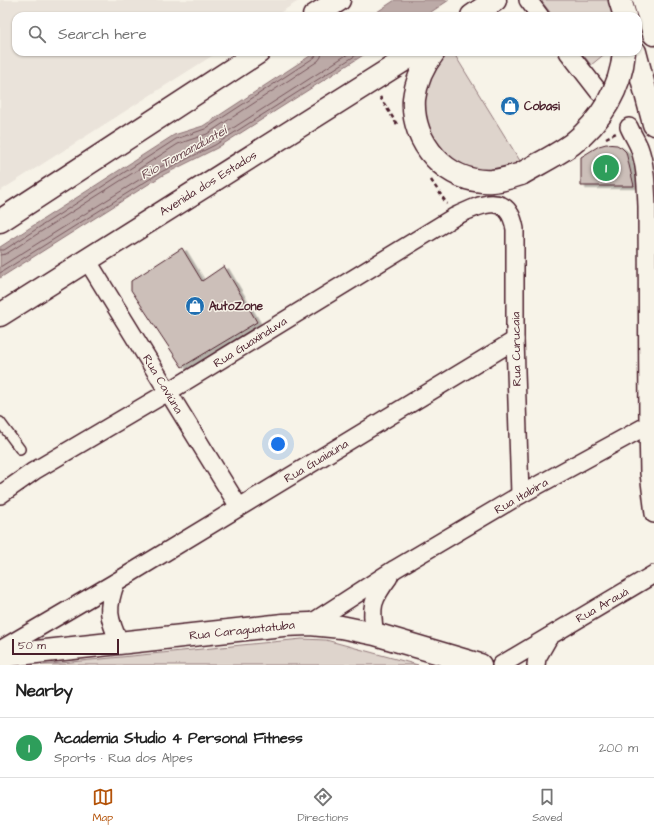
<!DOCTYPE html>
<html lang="en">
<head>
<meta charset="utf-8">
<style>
	body { margin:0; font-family:"Architects Daughter",sans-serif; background:#f6f6f6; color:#222 }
	.scale { position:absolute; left:12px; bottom:10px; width:107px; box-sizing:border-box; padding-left:4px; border:2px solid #4a1f2b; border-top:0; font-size:11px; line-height:14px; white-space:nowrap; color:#4a1f2b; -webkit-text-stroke:3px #f7f3e8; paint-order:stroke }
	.you { position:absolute; left:278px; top:444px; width:14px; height:14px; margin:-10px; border:3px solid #fff; border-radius:50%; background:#1a73e8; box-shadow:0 0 0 6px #1a73e833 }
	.badge { display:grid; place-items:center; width:26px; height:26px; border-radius:50%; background:#b45309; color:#fff; font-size:13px; font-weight:700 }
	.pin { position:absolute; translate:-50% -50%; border:2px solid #fff; box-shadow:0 1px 4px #0006 }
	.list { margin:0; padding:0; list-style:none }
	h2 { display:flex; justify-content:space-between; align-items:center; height:52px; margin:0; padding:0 16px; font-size:17px }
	h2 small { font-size:13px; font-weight:400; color:#767676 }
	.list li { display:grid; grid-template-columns:26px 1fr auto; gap:12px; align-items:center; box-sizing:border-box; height:60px; padding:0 16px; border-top:1px solid #e0e0e0 }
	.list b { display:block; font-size:15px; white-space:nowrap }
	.list p { margin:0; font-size:13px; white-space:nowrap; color:#767676 }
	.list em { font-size:13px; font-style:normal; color:#767676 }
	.icon { flex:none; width:22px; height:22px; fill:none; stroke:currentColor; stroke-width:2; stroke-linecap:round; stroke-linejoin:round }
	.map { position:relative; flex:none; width:654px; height:665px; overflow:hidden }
	.search { position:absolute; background:#fff; box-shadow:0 1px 3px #0004; left:12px; right:12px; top:12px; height:44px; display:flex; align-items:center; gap:10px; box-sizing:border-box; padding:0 14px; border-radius:12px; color:#767676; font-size:15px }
	.sheet { height:112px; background:#fff }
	nav { display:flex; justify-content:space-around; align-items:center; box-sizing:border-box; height:56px; border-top:1px solid #e0e0e0; background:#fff; font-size:11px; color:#767676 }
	nav a { display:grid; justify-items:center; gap:2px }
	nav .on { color:#b45309 }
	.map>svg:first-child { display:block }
	.built { fill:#eae3da }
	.green { fill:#ded4cc; stroke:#947a7c }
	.water { fill:#bcaaa7; stroke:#8e7275 }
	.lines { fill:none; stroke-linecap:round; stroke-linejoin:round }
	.shore { stroke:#78575d; stroke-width:1 }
	.building { fill:#ccbfb9; stroke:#4a1f2b; filter:url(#shadow) }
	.service-casing { stroke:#4a1f2b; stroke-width:12 }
	.minor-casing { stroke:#4a1f2b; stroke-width:20 }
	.tertiary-casing { stroke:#4a1f2b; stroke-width:25 }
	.primary-casing { stroke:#4a1f2b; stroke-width:25 }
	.trunk-casing { stroke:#4a1f2b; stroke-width:25 }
	.path { stroke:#4a1f2b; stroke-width:2.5; stroke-dasharray:4 3; stroke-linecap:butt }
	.service { stroke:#f7f3e8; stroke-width:9 }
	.minor { stroke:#f7f3e8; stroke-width:17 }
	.tertiary { stroke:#f7f3e8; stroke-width:22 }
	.primary { stroke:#f7f3e8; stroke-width:22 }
	.trunk { stroke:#f7f3e8; stroke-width:22 }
	.trunk-bridge-casing { stroke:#4a1f2b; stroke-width:25; stroke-linecap:butt }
	.trunk-bridge { stroke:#f7f3e8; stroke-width:22 }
	.labels { text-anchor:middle; stroke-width:3; stroke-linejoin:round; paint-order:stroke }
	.poi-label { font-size:12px; font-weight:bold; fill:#4a1f2b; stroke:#f7f3e8; text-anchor:start }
	.street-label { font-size:12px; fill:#4a1f2b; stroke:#f7f3e8 }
	.water-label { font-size:13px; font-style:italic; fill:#6c4950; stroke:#f7f3e8 }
</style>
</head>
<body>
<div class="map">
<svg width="654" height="665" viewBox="0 0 654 665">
	<defs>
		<filter id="shadow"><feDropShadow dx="4.5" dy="2.5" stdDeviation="0" flood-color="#0004"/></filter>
	</defs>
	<rect width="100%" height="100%" fill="#f7f3e8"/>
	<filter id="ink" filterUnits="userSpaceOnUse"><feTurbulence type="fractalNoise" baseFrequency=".025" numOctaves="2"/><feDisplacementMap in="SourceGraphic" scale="8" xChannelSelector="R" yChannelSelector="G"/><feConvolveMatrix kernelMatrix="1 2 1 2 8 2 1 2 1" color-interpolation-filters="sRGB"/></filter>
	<g filter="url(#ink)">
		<!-- built -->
		<path class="built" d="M0 0H300L275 16H16V52H218L0 191Z"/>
		<!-- green -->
		<g class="green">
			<path d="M544 0H654V12L638 26V16H553L542 2Z"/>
			<path d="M449 52H453L522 164C507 168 492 173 476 169 439 160 414 122 427 84 431 71 440 61 449 52Z"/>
			<path d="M581 52H607L591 65Z"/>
			<path d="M302 639 326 640 418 665H41Z"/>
		</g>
		<!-- water -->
		<g class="water">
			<path d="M395 0H449L425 16H371Z"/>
			<path d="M316 52H368L217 148 163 175 0 278V247L174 135 203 126Z"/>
		</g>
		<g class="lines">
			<!-- shore -->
			<g class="shore">
				<path d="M0 250H4L176 139 205 129 315 57 317 52"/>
				<path d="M0 255 6 254 178 144 207 134 318 61 321 57 322 52"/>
				<path d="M0 267 158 168 213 141 351 52"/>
				<path d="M0 273 161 172 215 145 361 52"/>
			</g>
		</g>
		<!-- building -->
		<g class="building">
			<path d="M606 144 617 145 622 148 626 152 634 186H581V157L599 146Z"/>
			<path d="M182 248 202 281 224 266 257 322 182 367 131 290V281Z"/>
		</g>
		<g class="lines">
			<defs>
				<path id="service" d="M0 422 20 449"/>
				<g id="minor">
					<path d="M528 0 540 16"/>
					<path d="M568 52 599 92"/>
					<path d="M629 127C632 134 636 140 639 147 646 166 646 186 647 206L648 425 649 473 654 514"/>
					<path d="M87 260 239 507"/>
					<path d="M0 495 34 471 168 392 454 217C479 205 508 190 515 229V340L520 495"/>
					<path d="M116 582C106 609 108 618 120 644"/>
					<path d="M310 624 395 569 520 495 648 425"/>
					<path d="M375 634C370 606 372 600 389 577"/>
					<path d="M0 650 116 582 515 340"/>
					<path d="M501 665 654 574"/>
					<path d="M536 665 537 658 549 637"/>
				</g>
				<path id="tertiary" d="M0 656 283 625 310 624 341 627 375 634 480 665"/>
				<path id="primary" d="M635 52 654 124"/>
				<g id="trunk">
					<path d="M620 0 625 16"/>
					<path d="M644 0 654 34"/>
					<path d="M314 16 339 0"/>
					<path d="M472 16 495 0"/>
					<path d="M434 52C424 65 416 82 414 99 411 143 447 184 492 181 502 180 512 177 521 174"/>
					<path d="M0 221 259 52"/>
					<path d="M0 315 417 52"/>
				</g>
			</defs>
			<!-- service casing -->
			<use href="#service" class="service-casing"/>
			<!-- minor casing -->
			<use href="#minor" class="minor-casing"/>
			<!-- tertiary casing -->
			<use href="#tertiary" class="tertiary-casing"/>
			<!-- primary casing -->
			<use href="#primary" class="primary-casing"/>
			<!-- trunk casing -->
			<use href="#trunk" class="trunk-casing"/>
			<!-- path -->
			<g class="path">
				<path d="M380 97 398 126"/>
				<path d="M606 138 616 133"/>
				<path d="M431 180 447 204"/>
			</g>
			<!-- service -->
			<use href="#service" class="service"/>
			<!-- minor -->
			<use href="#minor" class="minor"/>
			<!-- tertiary -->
			<use href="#tertiary" class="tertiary"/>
			<!-- primary -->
			<use href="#primary" class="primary"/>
			<!-- trunk -->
			<use href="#trunk" class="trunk"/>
			<defs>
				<path id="trunk-bridge" d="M521 174C538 164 557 155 572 144 601 122 621 88 624 52"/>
			</defs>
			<!-- trunk-bridge casing -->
			<use href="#trunk-bridge" class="trunk-bridge-casing"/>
			<!-- trunk-bridge -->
			<use href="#trunk-bridge" class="trunk-bridge"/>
		</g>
	</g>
	<!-- icons -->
	<defs>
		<symbol id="shop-disc" viewBox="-11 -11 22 22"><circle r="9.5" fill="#1f6fb2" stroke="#f7f3e8"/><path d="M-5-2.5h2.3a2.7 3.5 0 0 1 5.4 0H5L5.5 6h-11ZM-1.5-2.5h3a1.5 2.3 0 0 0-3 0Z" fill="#fff"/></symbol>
	</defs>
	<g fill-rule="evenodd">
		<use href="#shop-disc" x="499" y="95" width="22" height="22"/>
		<use href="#shop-disc" x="184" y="295" width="22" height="22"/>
	</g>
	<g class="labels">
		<!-- poi labels -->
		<g class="poi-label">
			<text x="524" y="110">Cobasi</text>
			<text x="209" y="310">AutoZone</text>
		</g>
		<!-- street labels -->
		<g class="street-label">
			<text transform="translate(208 183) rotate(-32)" y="4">Avenida dos Estados</text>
			<text transform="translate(250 342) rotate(-32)" y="4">Rua Guaxinduva</text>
			<text transform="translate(516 349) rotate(-91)" y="4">Rua Curucaia</text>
			<text transform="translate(163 384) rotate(59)" y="4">Rua Caviúna</text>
			<text transform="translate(316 461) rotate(-31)" y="4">Rua Guaiaúna</text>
			<text transform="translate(521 496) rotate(-30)" y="4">Rua Itabira</text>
			<text transform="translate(602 605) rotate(-30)" y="4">Rua Arauá</text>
			<text transform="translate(242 630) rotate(-6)" y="4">Rua Caraguatatuba</text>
		</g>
		<!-- water labels -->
		<g class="water-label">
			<text transform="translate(183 152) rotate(-29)" y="5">Rio Tamanduateí</text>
		</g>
	</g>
</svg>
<div class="scale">50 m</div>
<div class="you"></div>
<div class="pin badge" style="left:606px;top:168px;background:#2e9e5b">1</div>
<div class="search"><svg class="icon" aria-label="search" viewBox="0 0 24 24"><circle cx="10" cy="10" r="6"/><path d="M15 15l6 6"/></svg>Search here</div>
</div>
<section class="sheet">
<h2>Nearby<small></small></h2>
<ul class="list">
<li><span class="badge" style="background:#2e9e5b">1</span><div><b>Academia Studio 4 Personal Fitness</b><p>Sports · Rua dos Alpes</p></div><em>200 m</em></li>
</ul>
</section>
<nav>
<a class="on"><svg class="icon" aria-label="map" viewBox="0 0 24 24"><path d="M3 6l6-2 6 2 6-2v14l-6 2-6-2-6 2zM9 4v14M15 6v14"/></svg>Map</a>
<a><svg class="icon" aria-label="directions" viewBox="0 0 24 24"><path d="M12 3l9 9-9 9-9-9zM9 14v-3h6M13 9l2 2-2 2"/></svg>Directions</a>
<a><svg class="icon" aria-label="saved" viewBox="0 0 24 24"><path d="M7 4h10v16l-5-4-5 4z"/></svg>Saved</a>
</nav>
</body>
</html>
